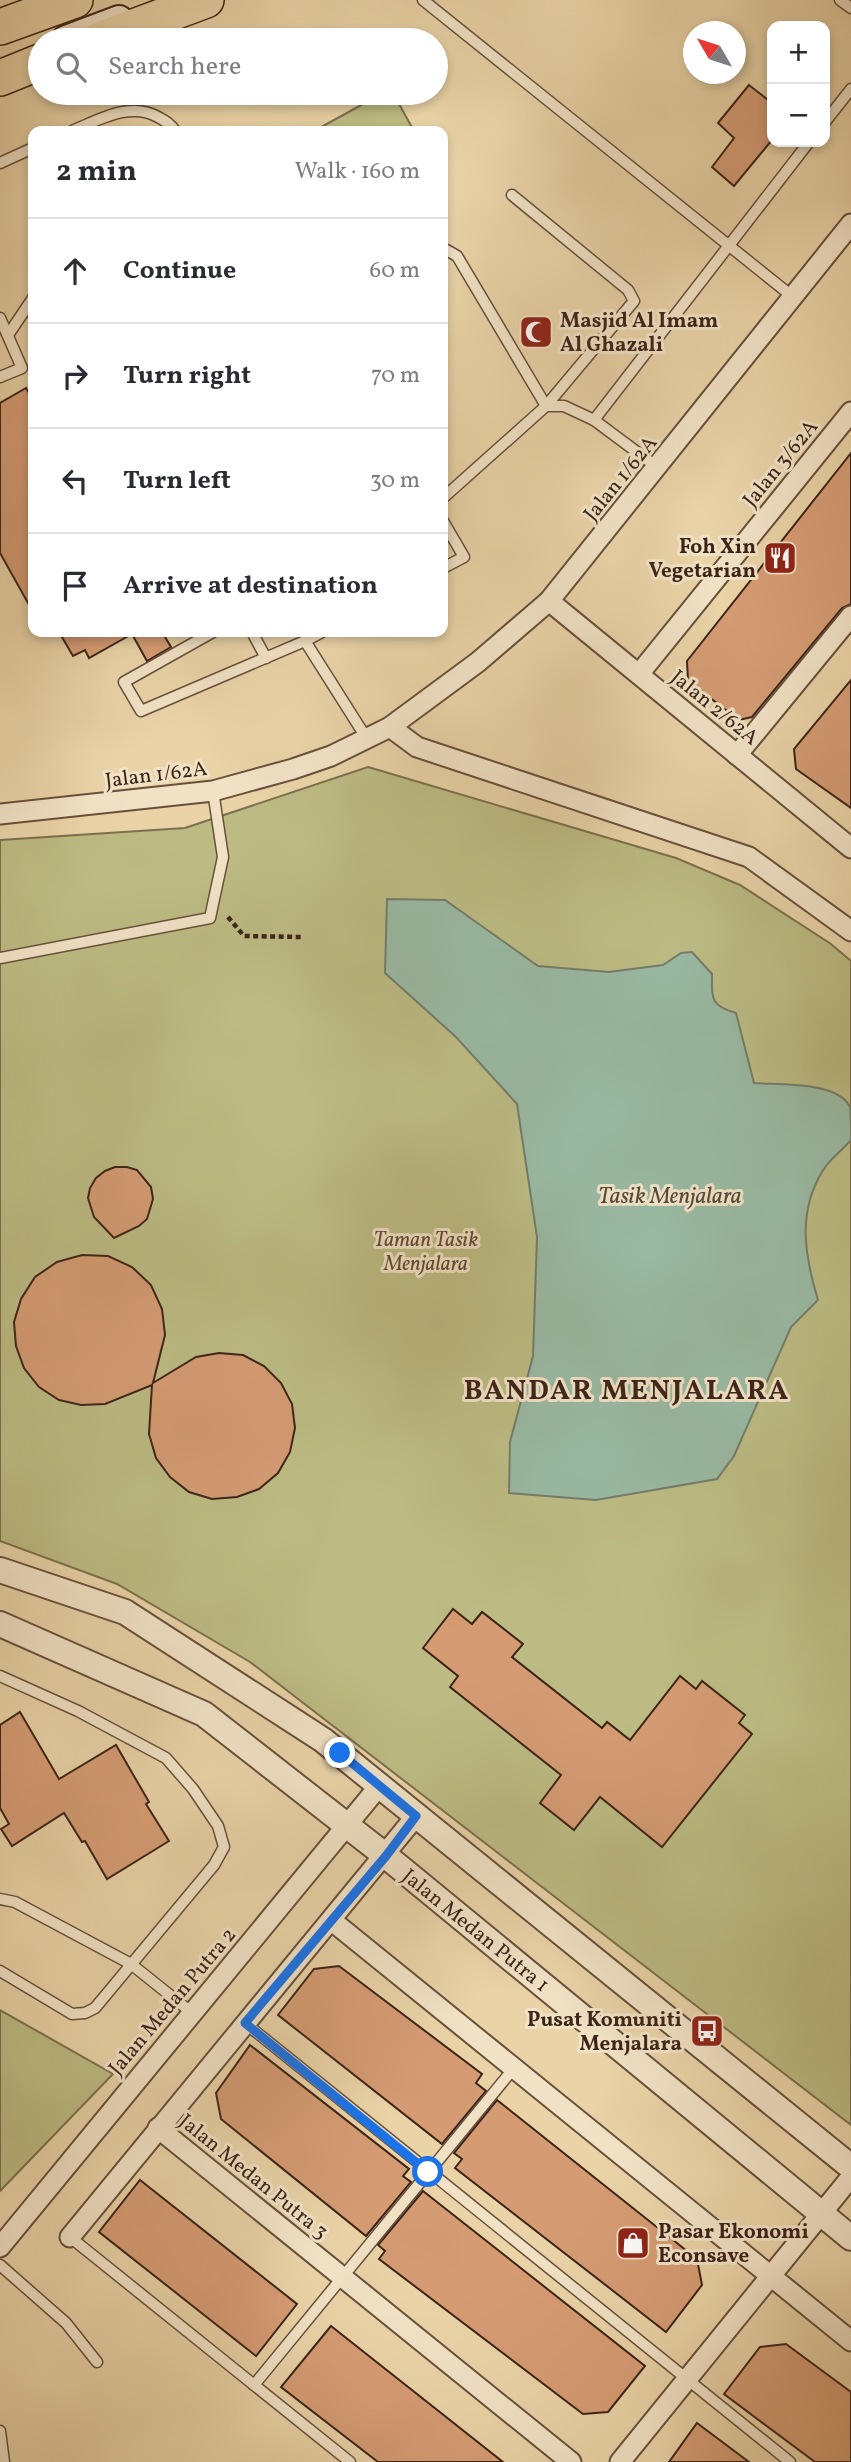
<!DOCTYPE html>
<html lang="en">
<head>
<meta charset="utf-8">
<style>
	body { margin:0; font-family:Vollkorn,serif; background:#f7f7f7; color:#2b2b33 }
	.controls { position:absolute; right:21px; top:21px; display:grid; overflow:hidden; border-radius:14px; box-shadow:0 4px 10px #0003 }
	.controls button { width:63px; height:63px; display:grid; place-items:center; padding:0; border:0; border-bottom:2px solid #e1e1e2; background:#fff; color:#2b2b33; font:35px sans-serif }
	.compass { position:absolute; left:683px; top:21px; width:63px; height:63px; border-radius:50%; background:#fff; box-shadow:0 4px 10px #0003; rotate:309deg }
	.stop { position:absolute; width:21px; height:21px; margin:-16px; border:5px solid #1a73e8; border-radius:50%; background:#fff }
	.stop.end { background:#1a73e8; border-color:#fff; box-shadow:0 2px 7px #0008 }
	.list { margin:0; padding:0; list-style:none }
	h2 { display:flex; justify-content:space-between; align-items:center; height:91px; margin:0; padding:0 28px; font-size:30px }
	h2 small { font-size:23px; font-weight:400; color:#7c7c81 }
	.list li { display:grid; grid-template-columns:46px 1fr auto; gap:21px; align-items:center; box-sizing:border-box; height:105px; padding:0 28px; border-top:2px solid #e1e1e2 }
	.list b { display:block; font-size:26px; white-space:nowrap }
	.list em { font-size:23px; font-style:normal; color:#7c7c81 }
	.icon { flex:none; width:38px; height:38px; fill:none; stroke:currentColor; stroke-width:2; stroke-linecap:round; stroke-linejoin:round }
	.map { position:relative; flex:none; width:851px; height:2462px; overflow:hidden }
	.search { position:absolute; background:#fff; box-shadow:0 4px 10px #0003; left:28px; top:28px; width:420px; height:77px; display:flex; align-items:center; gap:18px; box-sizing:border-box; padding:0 24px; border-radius:38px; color:#7c7c81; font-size:26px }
	.panel { position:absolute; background:#fff; box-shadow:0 4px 10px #0003; left:28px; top:126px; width:420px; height:511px; border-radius:14px }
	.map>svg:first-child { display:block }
	.green { fill:#bcbb83; stroke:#7c704e; stroke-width:2 }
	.water { fill:#99b9a3; stroke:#747d6b; stroke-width:2 }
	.building { fill:#d59c74; stroke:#3d2418; stroke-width:2 }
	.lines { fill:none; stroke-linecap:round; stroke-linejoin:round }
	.service-casing { stroke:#68503c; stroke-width:13 }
	.minor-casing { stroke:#68503c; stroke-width:23 }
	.tertiary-casing { stroke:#68503c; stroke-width:28 }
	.secondary-casing { stroke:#3d2418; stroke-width:32 }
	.motorway-casing { stroke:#3d2418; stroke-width:38 }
	.path { stroke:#3d2418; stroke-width:4.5; stroke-dasharray:5 3.5; stroke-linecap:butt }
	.service { stroke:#f1e2c6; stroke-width:10 }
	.minor { stroke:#f1e2c6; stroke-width:19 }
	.tertiary { stroke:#f1e2c6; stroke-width:24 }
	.secondary { stroke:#f1e2c6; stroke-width:28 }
	.motorway { stroke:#e9d3a7; stroke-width:35 }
	.route { stroke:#1a73e8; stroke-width:9 }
	.labels { text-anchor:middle; stroke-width:6; stroke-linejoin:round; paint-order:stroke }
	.poi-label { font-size:21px; font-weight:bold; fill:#3d2418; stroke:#f1e2c6; text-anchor:start }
	.street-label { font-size:21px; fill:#3d2418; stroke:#f1e2c6 }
	.park-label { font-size:21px; font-style:italic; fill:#5d4a33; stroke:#f1e2c6 }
	.water-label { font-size:23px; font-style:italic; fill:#54493b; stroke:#f1e2c6 }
	.district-label { font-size:28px; font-weight:bold; letter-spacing:2px; fill:#3d2418; stroke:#f1e2c6 }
</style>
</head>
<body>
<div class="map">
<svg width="851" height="2462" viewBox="0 0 851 2462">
	<rect width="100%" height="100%" fill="#e9d3a7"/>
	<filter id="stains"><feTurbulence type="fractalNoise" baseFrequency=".00286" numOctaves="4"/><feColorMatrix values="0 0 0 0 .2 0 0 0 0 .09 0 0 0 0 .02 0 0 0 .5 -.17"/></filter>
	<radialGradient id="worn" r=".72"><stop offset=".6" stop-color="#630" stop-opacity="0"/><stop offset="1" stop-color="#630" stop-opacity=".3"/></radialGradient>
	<!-- green -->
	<g class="green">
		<path d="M383 93H393L414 131H314Z"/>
		<path d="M368 767 676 858 740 885 831 944 851 961V2125L250 1662 117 1584 0 1541V840L185 828Z"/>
		<path d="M0 2010 113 2074 0 2191Z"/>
	</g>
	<!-- water -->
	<path class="water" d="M387 899 445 900 538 966 609 972 663 965 681 953 692 952 712 974C712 998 710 1006 736 1013L754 1083C779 1085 838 1081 850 1107 851 1116 851 1130 851 1140 842 1151 829 1159 822 1172 797 1213 805 1257 818 1300L791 1327 734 1456 717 1479 596 1500 509 1493 510 1442 533 1356 537 1237 517 1104 456 1037 385 973Z"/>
	<!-- building -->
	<g class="building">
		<path d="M749 85 772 103V140L734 186 712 167 734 138 718 123Z"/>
		<path d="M26 388 33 400V612L0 553V403Z"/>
		<path d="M851 453V604L842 608 752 717 739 720 688 681 687 661Z"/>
		<path d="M59 632H162L171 647 147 661 132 634 89 658 85 650 73 656Z"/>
		<path d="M851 680V808L796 769 794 749Z"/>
		<path d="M115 1167H127L137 1170 151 1187 153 1199 147 1219 139 1226 114 1238 94 1217 88 1198 90 1188 96 1178 105 1171Z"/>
		<path d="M82 1255 108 1256 132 1267 151 1285 162 1309 165 1335 153 1383 196 1357 219 1353 243 1355 264 1366 281 1383 292 1404 295 1428 290 1452 278 1473 259 1489 237 1497 212 1499 189 1492 170 1477 156 1458 149 1434 152 1385 105 1404 81 1405 59 1400 39 1387 24 1368 16 1346 14 1322 21 1299 35 1277 57 1262Z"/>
		<path d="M453 1609 472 1624 482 1612 523 1644 512 1657 602 1728 607 1722 630 1740 680 1676 696 1689 702 1681 745 1715 739 1723 752 1734 662 1847 600 1797 574 1830 540 1803 561 1775 450 1687 458 1676 423 1648Z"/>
		<path d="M20 1712 59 1779 116 1745 149 1802 146 1804 169 1841 107 1879 85 1841 82 1842 64 1813 12 1846 1 1829 9 1824 0 1808V1725Z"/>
		<path d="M339 1966 482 2074 476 2083 486 2091 442 2144 278 2015 314 1969Z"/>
		<path d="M250 2045 409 2169 403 2176 411 2182 366 2236 221 2119 216 2093Z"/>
		<path d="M497 2100 697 2259 702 2285 666 2332 455 2168 462 2159 454 2153Z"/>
		<path d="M140 2180 297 2304 256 2356 99 2232Z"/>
		<path d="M423 2191 645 2366 608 2412 583 2414 379 2259 385 2251 378 2245Z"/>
		<path d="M331 2326 503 2462H378L281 2387Z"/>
		<path d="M786 2344 851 2392V2462H815L724 2394 760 2347Z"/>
		<path d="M697 2423 749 2462H669Z"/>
	</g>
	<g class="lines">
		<defs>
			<g id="service">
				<path d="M423 0 793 297"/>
				<path d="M840 0 851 8"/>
				<path d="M825 122 851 89"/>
				<path d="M72 131C99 120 130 101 158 117 165 121 171 124 175 131"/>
				<path d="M0 163 33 148"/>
				<path d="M512 195 628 290 634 301 546 406H564L594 420"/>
				<path d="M443 248 457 256 546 406 443 498"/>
				<path d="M0 318 22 368 0 377"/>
				<path d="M8 335 33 298"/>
				<path d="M657 467 594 420 809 142"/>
				<path d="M443 521 464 557 443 568"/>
				<path d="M213 632 124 682 141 711 305 641 367 739"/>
				<path d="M252 632 266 658"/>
				<path d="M305 641 322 632"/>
				<path d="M0 958 210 918 223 857 213 791"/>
				<path d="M0 1676 78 1711 166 1758 193 1789 218 1826 224 1847 214 1865 95 2008 85 2013 72 2014 0 1971"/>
				<path d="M0 1899 15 1902 131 1964 191 2012"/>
				<path d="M245 2023 790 2462"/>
				<path d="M70 2237 350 2462"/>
				<path d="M0 2265 66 2323 97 2362"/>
				<path d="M254 2385 514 2068"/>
				<path d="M0 2431 4 2462"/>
			</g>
			<g id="minor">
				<path d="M549 601 851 848"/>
				<path d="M639 674 851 412"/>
				<path d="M390 727 417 747 749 857 851 931"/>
				<path d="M737 755 851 616"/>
				<path d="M0 814 213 791 293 769 331 756 390 727 478 662 549 601 851 224"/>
				<path d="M331 1920 851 2341"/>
				<path d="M158 2128 571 2462"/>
				<path d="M70 2237 416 1816"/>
				<path d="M0 2247 380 1785"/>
				<path d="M620 2462 851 2177"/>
			</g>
			<g id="tertiary">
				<path d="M0 1570 125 1612 323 1740 851 2167"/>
				<path d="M0 1624 204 1714 386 1856 851 2238"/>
			</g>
			<path id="secondary" d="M66 40 119 20"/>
			<g id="motorway">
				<path d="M0 27 75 0"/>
				<path d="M99 40 206 0"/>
				<path d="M0 78 40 62"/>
			</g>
		</defs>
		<!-- service casing -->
		<use href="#service" class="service-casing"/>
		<!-- minor casing -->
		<use href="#minor" class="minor-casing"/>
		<!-- tertiary casing -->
		<use href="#tertiary" class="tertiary-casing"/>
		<!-- secondary casing -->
		<use href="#secondary" class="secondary-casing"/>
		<!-- motorway casing -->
		<use href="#motorway" class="motorway-casing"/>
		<!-- path -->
		<path class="path" d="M228 917 244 936 301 937"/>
		<!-- service -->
		<use href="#service" class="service"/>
		<!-- minor -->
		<use href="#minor" class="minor"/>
		<!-- tertiary -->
		<use href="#tertiary" class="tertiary"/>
		<!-- secondary -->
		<use href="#secondary" class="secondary"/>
		<!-- motorway -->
		<use href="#motorway" class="motorway"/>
	</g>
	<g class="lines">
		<!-- route -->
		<path class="route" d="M340 1753 416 1816 386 1856 245 2023 428 2172"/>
	</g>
	<!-- icons -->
	<defs>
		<symbol id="mosque-square" viewBox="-11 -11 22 22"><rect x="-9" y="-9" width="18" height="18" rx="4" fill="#8f2418" stroke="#f1e2c6"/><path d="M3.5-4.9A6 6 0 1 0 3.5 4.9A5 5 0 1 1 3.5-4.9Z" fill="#fff"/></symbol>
		<symbol id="restaurant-square" viewBox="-11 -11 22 22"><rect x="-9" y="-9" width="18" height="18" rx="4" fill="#8f2418" stroke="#f1e2c6"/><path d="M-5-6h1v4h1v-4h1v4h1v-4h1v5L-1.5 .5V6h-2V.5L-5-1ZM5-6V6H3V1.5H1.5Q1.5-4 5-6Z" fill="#fff"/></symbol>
		<symbol id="bus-square" viewBox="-11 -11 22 22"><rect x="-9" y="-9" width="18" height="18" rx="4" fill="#8f2418" stroke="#f1e2c6"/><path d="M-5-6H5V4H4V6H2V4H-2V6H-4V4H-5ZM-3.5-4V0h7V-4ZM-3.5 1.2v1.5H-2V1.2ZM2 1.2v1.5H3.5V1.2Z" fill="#fff"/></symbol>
		<symbol id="shop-square" viewBox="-11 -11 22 22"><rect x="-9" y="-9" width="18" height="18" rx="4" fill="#8f2418" stroke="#f1e2c6"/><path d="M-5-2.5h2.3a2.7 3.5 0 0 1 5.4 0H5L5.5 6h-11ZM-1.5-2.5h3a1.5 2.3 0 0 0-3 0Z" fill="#fff"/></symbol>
	</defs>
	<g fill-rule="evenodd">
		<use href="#mosque-square" x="517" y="313" width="38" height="38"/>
		<use href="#restaurant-square" x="761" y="539" width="38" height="38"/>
		<use href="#bus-square" x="688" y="2012" width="38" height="38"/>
		<use href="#shop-square" x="614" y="2224" width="38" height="38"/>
	</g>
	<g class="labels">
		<!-- poi labels -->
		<g class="poi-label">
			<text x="560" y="327">Masjid Al Imam<tspan x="560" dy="24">Al Ghazali</tspan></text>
			<text x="756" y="553" text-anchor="end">Foh Xin<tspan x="756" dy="24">Vegetarian</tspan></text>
			<text x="682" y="2026" text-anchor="end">Pusat Komuniti<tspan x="682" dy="24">Menjalara</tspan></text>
			<text x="658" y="2238">Pasar Ekonomi<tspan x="658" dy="24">Econsave</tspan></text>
		</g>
		<!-- street labels -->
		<g class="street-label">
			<text transform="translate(780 463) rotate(-51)" y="7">Jalan 3/62A</text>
			<text transform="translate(620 478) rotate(-51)" y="7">Jalan 1/62A</text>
			<text transform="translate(715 707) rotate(39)" y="7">Jalan 2/62A</text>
			<text transform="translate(156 774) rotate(-7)" y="7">Jalan 1/62A</text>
			<text transform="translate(476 1930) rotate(39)" y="7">Jalan Medan Putra 1</text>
			<text transform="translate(172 2001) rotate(-50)" y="7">Jalan Medan Putra 2</text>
			<text transform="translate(254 2176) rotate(39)" y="7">Jalan Medan Putra 3</text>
		</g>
		<!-- park labels -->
		<g class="park-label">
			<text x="426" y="1246">Taman Tasik<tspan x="426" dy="24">Menjalara</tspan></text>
		</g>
		<!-- water labels -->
		<g class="water-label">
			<text x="670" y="1203">Tasik Menjalara</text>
		</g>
		<!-- district labels -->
		<g class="district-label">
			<text x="627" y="1399">BANDAR MENJALARA</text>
		</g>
	</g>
	<rect width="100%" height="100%" filter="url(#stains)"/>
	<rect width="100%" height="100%" fill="url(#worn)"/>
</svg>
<div class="controls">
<button>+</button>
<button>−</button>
</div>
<svg class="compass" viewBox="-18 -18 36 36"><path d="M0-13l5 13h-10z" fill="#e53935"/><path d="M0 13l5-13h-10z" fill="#7c7c81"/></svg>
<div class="stop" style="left:428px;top:2172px"></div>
<div class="stop end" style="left:340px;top:1753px"></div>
<div class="search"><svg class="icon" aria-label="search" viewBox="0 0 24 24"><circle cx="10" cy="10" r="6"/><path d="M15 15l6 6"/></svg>Search here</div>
<section class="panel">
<h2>2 min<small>Walk · 160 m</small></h2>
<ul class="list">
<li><svg class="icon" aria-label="ahead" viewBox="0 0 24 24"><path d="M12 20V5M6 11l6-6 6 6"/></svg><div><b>Continue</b></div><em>60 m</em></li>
<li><svg class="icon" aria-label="right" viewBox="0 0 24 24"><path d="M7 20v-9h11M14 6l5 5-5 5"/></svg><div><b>Turn right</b></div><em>70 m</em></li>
<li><svg class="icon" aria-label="left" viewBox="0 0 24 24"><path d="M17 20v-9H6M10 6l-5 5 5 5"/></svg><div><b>Turn left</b></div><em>30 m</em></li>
<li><svg class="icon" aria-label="arrive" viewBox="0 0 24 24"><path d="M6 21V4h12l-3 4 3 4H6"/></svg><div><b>Arrive at destination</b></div></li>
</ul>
</section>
</div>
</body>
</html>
